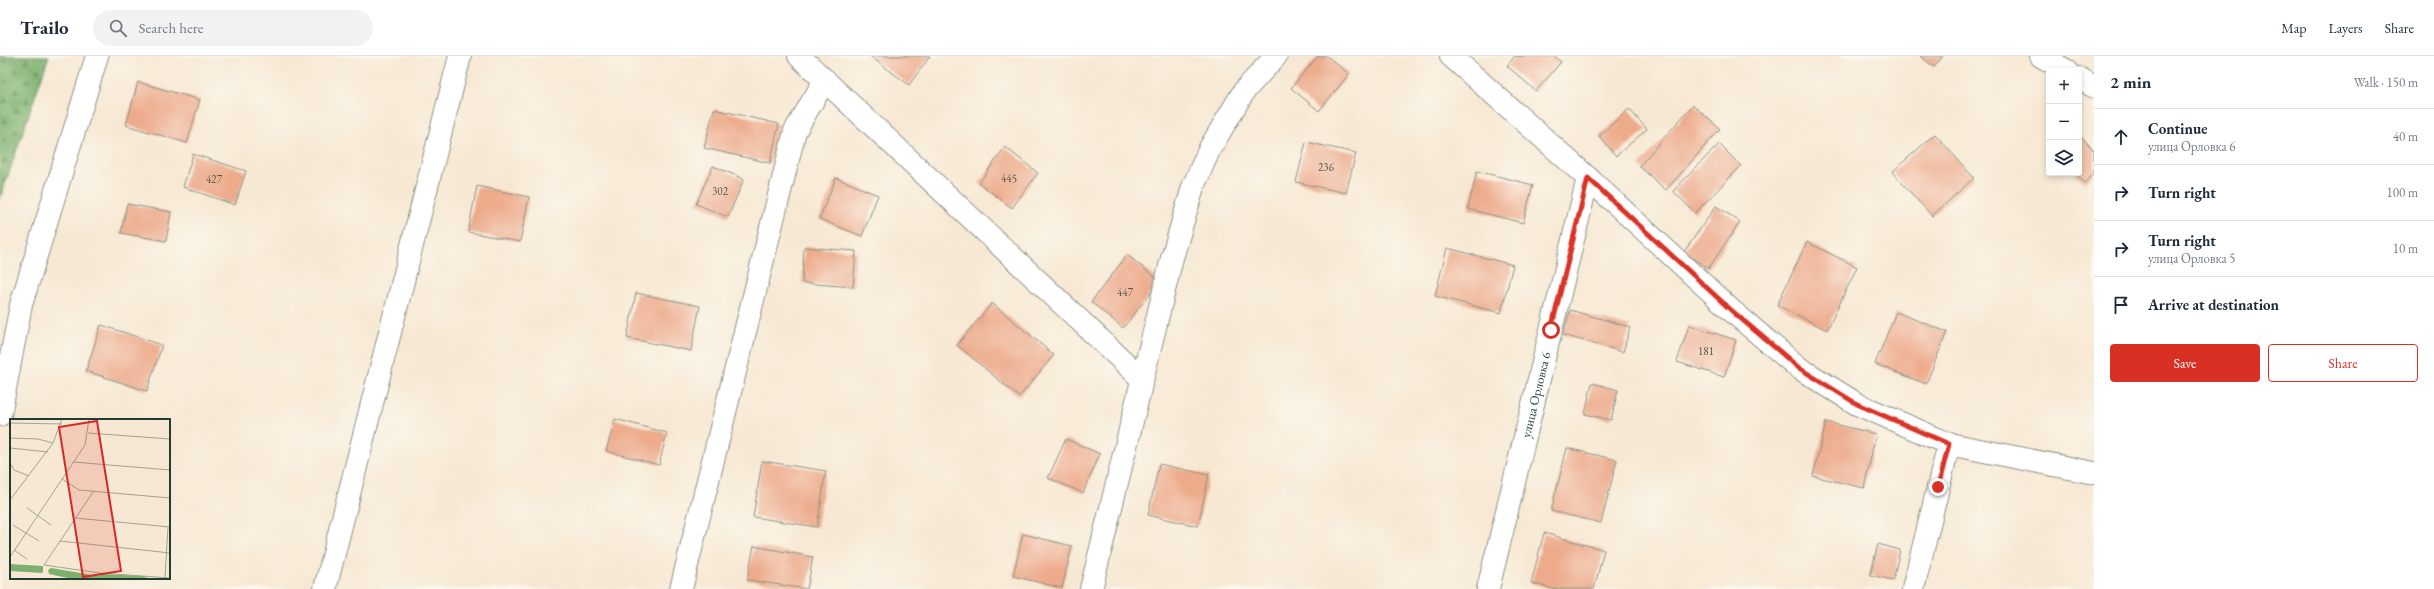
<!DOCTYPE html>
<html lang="en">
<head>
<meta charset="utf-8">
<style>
	body { margin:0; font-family:"EB Garamond",serif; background:#f2f2f3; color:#1f2937 }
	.controls { position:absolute; right:12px; top:12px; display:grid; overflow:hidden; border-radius:4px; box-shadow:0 2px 6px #0003 }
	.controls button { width:36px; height:36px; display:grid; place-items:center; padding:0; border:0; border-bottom:1px solid #e0e1e3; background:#fff; color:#1f2937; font:20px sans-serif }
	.stop { position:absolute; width:12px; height:12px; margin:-9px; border:3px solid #d93025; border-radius:50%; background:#fff }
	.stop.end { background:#d93025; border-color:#fff; box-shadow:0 1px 4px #0008 }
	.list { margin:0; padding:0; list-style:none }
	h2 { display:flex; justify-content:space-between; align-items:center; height:52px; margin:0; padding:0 16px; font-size:17px }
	h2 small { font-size:13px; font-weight:400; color:#747a83 }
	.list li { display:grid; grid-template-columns:26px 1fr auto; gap:12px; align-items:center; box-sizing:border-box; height:56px; padding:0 16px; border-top:1px solid #e0e1e3 }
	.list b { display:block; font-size:15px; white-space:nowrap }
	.list p { margin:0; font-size:13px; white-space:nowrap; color:#747a83 }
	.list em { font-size:13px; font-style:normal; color:#747a83 }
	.actions { display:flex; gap:8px; padding:12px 16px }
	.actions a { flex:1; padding:9px 0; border:1px solid #d93025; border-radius:4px; text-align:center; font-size:14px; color:#d93025 }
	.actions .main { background:#d93025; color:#fff }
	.icon { flex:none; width:22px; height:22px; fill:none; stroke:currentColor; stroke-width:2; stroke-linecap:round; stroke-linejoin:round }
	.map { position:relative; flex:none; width:2094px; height:533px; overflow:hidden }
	header { display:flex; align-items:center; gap:24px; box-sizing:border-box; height:56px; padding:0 20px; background:#fff; border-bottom:1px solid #e0e1e3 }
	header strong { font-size:19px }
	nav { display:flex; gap:22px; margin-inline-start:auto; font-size:14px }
	.search { width:280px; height:36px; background:#f2f2f3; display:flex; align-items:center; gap:10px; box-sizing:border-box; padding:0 14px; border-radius:22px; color:#747a83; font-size:15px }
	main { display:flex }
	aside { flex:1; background:#fff }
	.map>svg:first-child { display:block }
	.forest { fill:url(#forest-firs); stroke:#4e7650 }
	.building { fill:#edab8c }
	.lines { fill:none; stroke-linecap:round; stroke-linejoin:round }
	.minor-casing { stroke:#8b9284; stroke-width:24 }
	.minor { stroke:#fff; stroke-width:22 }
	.route { stroke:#d93025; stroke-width:5 }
	.labels { text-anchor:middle; stroke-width:4; stroke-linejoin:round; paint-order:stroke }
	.number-label { font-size:11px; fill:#52584a }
	.street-label { font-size:13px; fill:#1f3d34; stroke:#fbf7ec }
	.inset-road { fill:none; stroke:#a1a493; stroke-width:1 }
	.view { fill:#d62828; fill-opacity:0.15; stroke:#d62828; stroke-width:2 }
	.inset-edge { fill:none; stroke:#1f3d34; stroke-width:2 }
</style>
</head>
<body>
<header>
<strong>Trailo</strong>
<div class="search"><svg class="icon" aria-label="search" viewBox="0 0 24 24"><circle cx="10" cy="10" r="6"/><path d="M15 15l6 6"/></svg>Search here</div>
<nav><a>Map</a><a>Layers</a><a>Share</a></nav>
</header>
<main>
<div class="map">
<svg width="2094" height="533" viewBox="0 0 2094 533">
	<defs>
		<pattern id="forest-firs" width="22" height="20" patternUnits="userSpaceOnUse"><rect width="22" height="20" fill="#7cb06c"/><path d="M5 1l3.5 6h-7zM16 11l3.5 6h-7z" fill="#65905a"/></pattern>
	</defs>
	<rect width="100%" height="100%" fill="#fbf7ec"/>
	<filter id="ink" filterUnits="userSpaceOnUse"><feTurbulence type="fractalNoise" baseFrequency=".025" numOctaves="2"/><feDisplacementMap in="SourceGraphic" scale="8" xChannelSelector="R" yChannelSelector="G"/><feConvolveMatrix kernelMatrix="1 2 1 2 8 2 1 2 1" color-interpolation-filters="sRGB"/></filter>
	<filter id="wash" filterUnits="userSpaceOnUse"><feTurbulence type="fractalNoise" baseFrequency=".012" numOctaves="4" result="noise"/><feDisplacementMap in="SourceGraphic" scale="16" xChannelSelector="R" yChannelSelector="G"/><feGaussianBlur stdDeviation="0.9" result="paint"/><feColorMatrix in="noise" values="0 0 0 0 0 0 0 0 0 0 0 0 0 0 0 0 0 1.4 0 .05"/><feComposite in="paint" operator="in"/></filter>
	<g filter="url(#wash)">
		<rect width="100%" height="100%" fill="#f7e8d3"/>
		<!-- forest -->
		<path class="forest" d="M0 0H49L0 143Z"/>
		<g id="blocks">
			<!-- building -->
			<g class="building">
				<path d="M870 0H930L909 29Z"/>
				<path d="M1318 0H1327L1349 18 1319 55 1291 32Z"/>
				<path d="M1515 0H1554L1561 6 1536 35 1507 10Z"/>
				<path d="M1920 0H1943L1934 11Z"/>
				<path d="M138 26 200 44 187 87 126 69Z"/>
				<path d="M1693 49 1720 73 1666 134 1639 110Z"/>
				<path d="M714 53 779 68 770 107 704 92Z"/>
				<path d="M1629 53 1647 73 1616 100 1599 80Z"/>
				<path d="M1935 78 1974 122 1932 160 1892 116Z"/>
				<path d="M2082 81 2094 95V118L2084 127 2075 117H2079V83Z"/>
				<path d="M1306 86 1356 97 1346 137 1296 126Z"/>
				<path d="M1719 88 1741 110 1695 157 1673 135Z"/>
				<path d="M1005 91 1038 117 1012 152 979 127Z"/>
				<path d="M193 98 246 115 235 149 183 131Z"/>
				<path d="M713 110 744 123 728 161 696 148Z"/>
				<path d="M1477 115 1533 129 1523 167 1468 153Z"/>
				<path d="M836 122 878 139 862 180 819 163Z"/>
				<path d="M477 130 529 141 520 186 468 176Z"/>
				<path d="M127 148 171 156 166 185 121 177Z"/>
				<path d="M1716 150 1740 166 1708 213 1684 196Z"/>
				<path d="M1807 186 1857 211 1827 274 1777 249Z"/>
				<path d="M804 191 856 195 853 231 802 227Z"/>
				<path d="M1447 192 1513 209 1501 257 1435 240Z"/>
				<path d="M1127 199 1160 225 1123 272 1091 246Z"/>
				<path d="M636 237 700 250 691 295 627 282Z"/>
				<path d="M992 247 1054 299 1019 341 957 289Z"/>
				<path d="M1570 254 1630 271 1623 296 1563 279Z"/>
				<path d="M1896 256 1947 276 1926 328 1875 308Z"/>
				<path d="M101 269 162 289 147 335 86 315Z"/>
				<path d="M1689 269 1736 284 1724 321 1677 306Z"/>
				<path d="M1592 327 1618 334 1611 364 1585 358Z"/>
				<path d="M615 363 667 377 659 409 606 395Z"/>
				<path d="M1826 366 1876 378 1864 432 1813 420Z"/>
				<path d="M1066 383 1100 398 1083 437 1048 422Z"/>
				<path d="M1567 392 1617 404 1601 467 1551 455Z"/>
				<path d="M762 405 826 415 817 471 753 461Z"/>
				<path d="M1159 408 1209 419 1198 470 1148 459Z"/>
				<path d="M1544 477 1604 494 1594 533H1553L1531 527Z"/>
				<path d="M1023 478 1072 490 1062 532 1013 520Z"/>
				<path d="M1878 488 1900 494 1893 524 1870 519Z"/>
				<path d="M754 490 813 501 807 533 747 524Z"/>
			</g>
		</g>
	</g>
	<g filter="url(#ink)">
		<use href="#blocks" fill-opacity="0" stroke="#8b9284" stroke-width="1"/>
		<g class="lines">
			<defs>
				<g id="minor">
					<path d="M799 0 1142 323"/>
					<path d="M1451 0 1588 122 1732 255 1799 312 1857 348 1949 388 2094 417"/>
					<path d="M2041 0 2067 15"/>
					<path d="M2079 22 2094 31"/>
					<path d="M0 359 21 249 97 0"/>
					<path d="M325 533 460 0"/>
					<path d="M681 533 795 75 825 24"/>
					<path d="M1091 533 1172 202 1193 131 1210 92 1244 35 1276 0"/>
					<path id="s1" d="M1488 533 1588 122"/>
					<path d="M1913 533 1949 388"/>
				</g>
			</defs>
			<!-- minor casing -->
			<use href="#minor" class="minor-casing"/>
			<!-- minor -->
			<use href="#minor" class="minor"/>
		</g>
	</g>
	<g class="lines" filter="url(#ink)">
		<!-- route -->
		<path class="route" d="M1551 274 1588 122 1732 255 1799 312 1857 348 1949 388 1938 431"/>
	</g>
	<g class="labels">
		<!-- number labels -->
		<g class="number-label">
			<text x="1326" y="115">236</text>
			<text x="1009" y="126">445</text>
			<text x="214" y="127">427</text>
			<text x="720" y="139">302</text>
			<text x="1125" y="240">447</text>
			<text x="1706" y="299">181</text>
		</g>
		<!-- street labels -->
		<g class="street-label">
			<text dy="5" stroke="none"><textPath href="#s1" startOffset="200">улица Орловка 6</textPath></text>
		</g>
	</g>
	<!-- overview -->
	<g transform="translate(10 363)">
		<rect width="160" height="160" fill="#f7e8d3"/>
		<path d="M0 145 33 147V152L32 154 0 152ZM41 149 88 157 93 155 133 157 140 160H62L39 155 38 151Z" fill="#7cb06c"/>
		<path class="inset-road" d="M0 4 52 5M78 14 160 20M0 19 28 20 43 24M0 29 38 33M63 43 160 51M0 44 4 51 19 57M52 60 69 71 160 79M83 73 34 146 90 154 160 159M0 81 43 24 52 0M17 89 41 106M65 99 160 108M3 106 29 122M50 122 160 134M4 131 17 140M0 138 75 26 79 0M155 159 158 108"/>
		<path class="view" d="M87 2 111 152 73 158 49 8Z"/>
		<rect width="160" height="160" class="inset-edge"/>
	</g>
</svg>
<div class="controls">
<button>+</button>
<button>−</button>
<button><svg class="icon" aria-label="layers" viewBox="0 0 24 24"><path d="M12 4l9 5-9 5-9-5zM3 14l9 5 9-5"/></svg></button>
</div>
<div class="stop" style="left:1551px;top:274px"></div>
<div class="stop end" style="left:1938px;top:431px"></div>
</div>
<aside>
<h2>2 min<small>Walk · 150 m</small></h2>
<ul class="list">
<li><svg class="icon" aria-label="ahead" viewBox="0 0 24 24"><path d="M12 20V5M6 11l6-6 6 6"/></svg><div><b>Continue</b><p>улица Орловка 6</p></div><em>40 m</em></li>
<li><svg class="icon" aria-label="right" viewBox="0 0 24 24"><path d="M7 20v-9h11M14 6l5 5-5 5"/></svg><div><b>Turn right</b></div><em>100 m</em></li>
<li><svg class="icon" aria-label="right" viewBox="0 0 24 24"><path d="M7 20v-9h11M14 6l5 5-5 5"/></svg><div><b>Turn right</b><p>улица Орловка 5</p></div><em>10 m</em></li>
<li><svg class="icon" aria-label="arrive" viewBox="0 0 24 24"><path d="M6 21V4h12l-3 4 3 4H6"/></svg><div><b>Arrive at destination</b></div></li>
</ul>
<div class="actions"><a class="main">Save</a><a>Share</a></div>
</aside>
</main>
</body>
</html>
